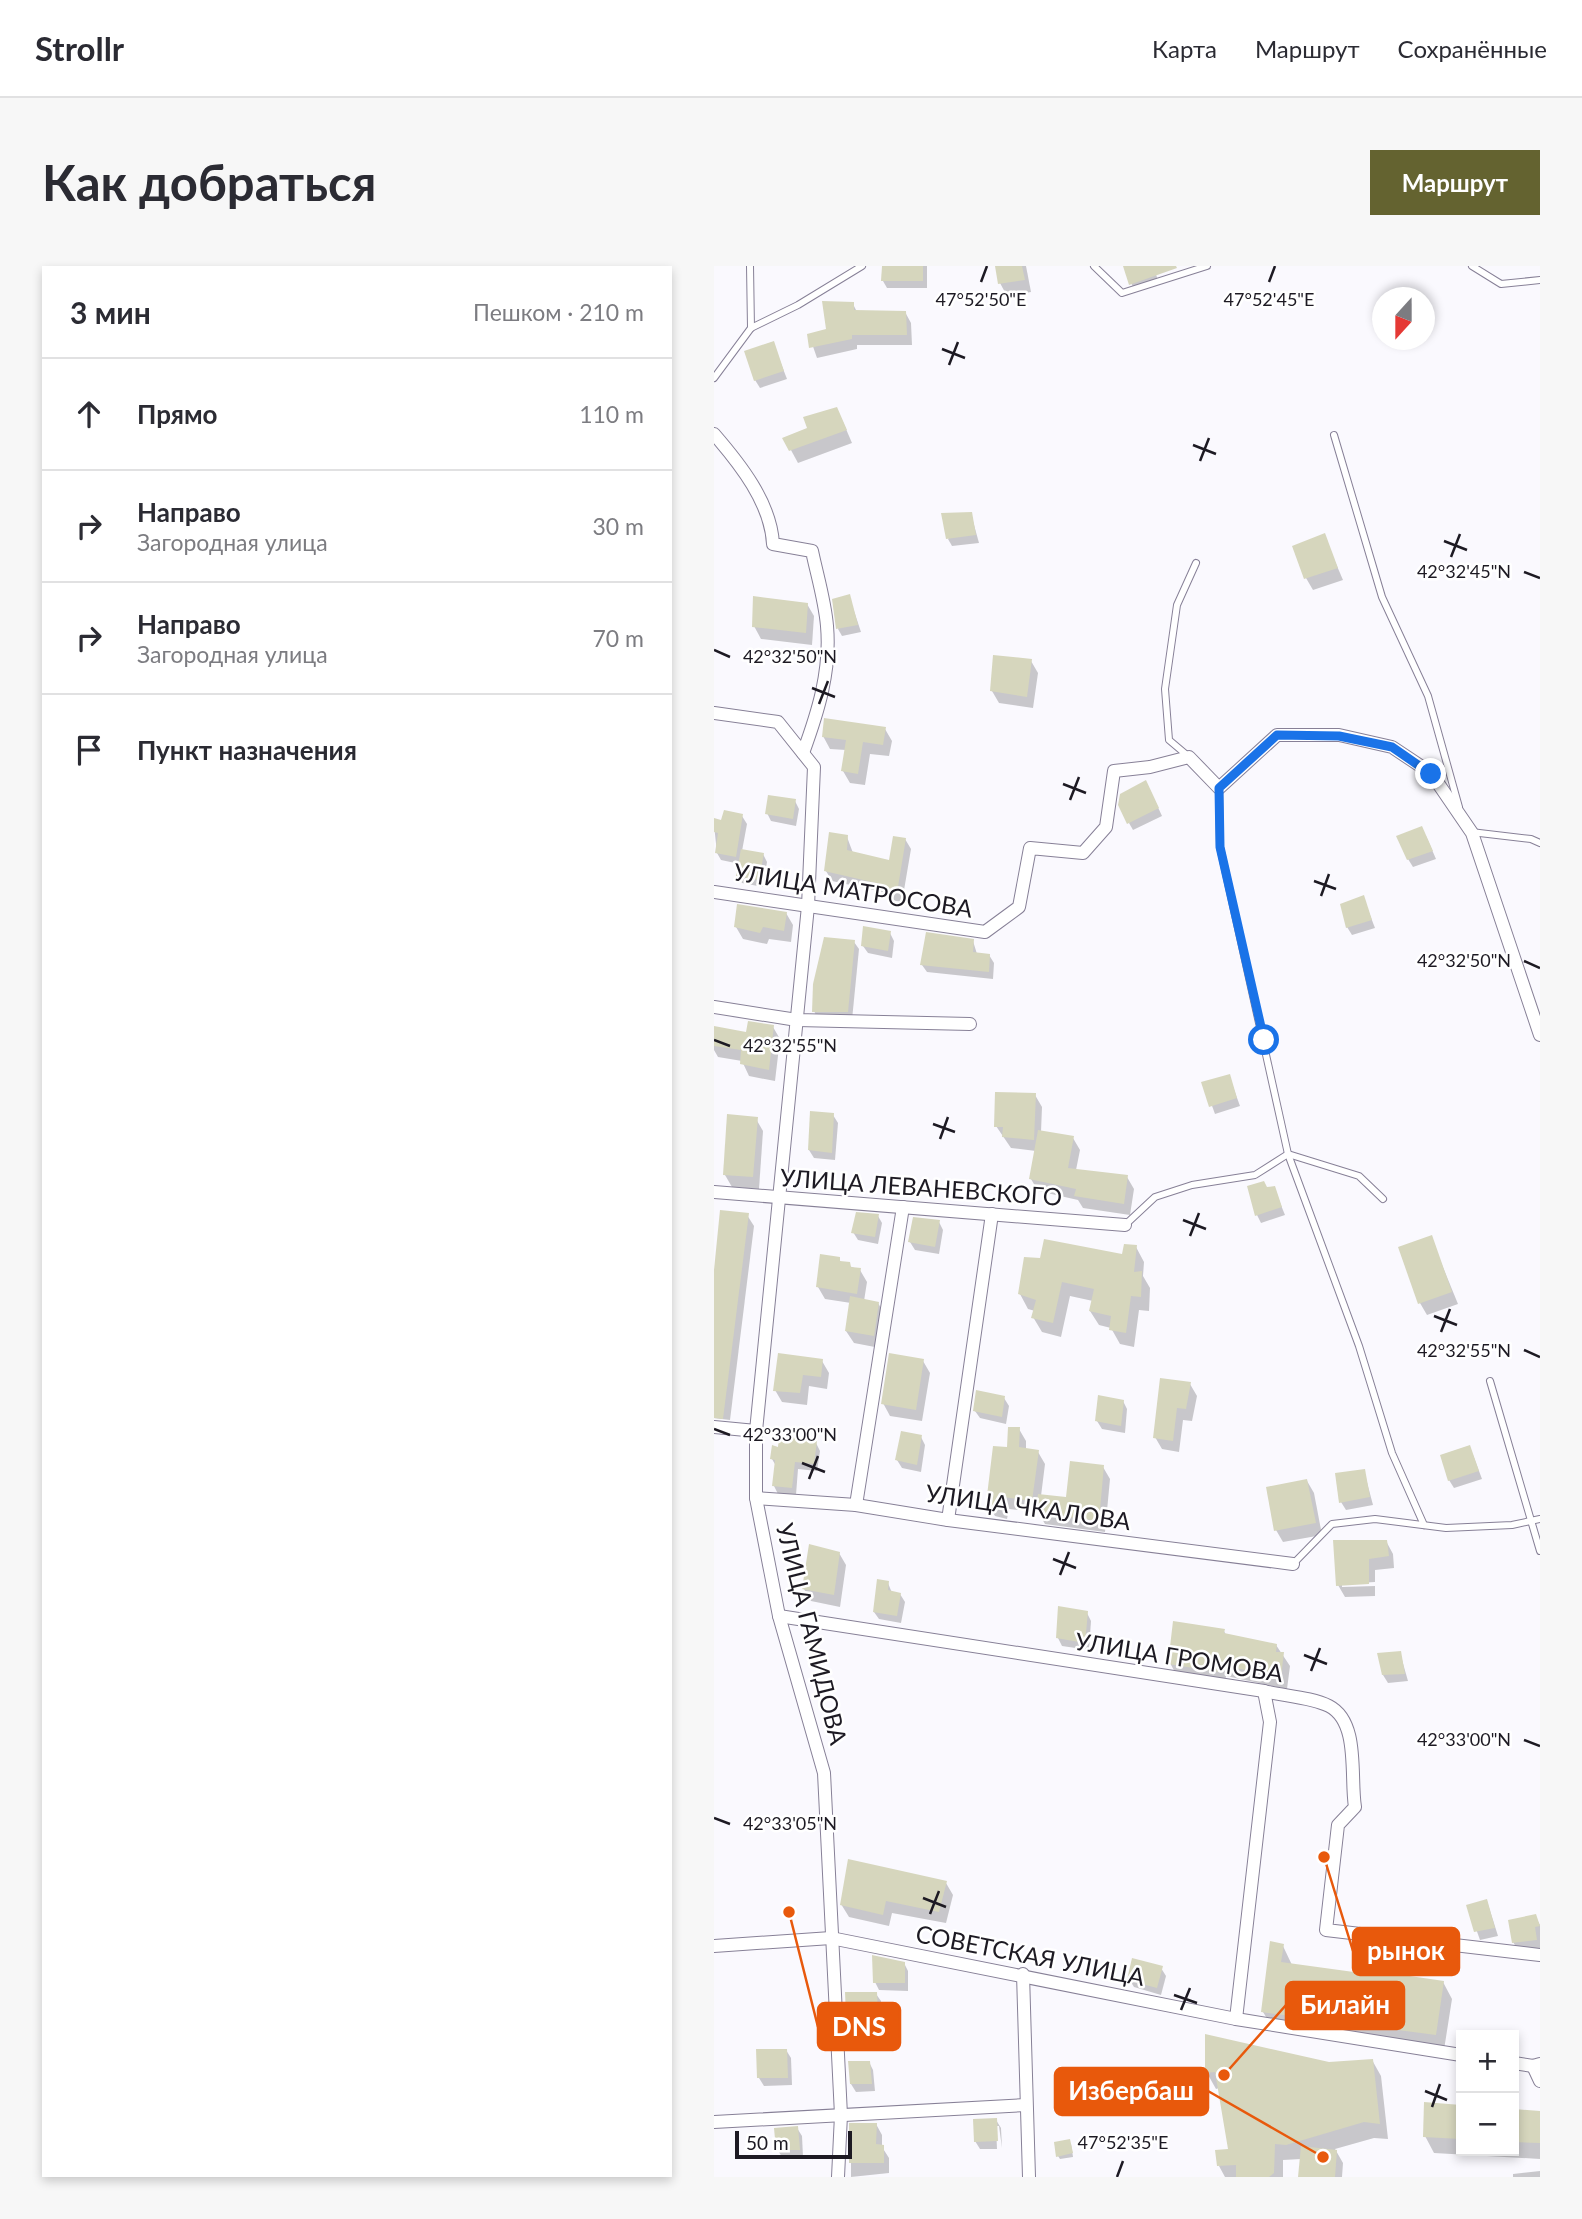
<!DOCTYPE html>
<html lang="ru">
<head>
<meta charset="utf-8">
<style>
	body { margin:0; font-family:Lato,sans-serif; background:#f7f7f7; color:#2b2b33 }
	.controls { position:absolute; right:21px; bottom:21px; display:grid; overflow:hidden; border-radius:0px; box-shadow:0 4px 10px #0003 }
	.controls button { width:63px; height:63px; display:grid; place-items:center; padding:0; border:0; border-bottom:2px solid #e1e1e2; background:#fff; color:#2b2b33; font:35px sans-serif }
	.compass { position:absolute; left:658px; top:21px; width:63px; height:63px; border-radius:50%; background:#fff; box-shadow:0 4px 10px #0003; rotate:201deg }
	.scale { position:absolute; left:21px; bottom:18px; width:117px; box-sizing:border-box; padding-left:7px; border:4px solid #1d1a23; border-top:0; font-size:19px; line-height:24px; white-space:nowrap; color:#1d1a23; -webkit-text-stroke:5px #fff; paint-order:stroke }
	.stop { position:absolute; width:21px; height:21px; margin:-16px; border:5px solid #1a73e8; border-radius:50%; background:#fff }
	.stop.end { background:#1a73e8; border-color:#fff; box-shadow:0 2px 7px #0008 }
	.list { margin:0; padding:0; list-style:none }
	h2 { display:flex; justify-content:space-between; align-items:center; height:91px; margin:0; padding:0 28px; font-size:30px }
	h2 small { font-size:23px; font-weight:400; color:#7c7c81 }
	.list li { display:grid; grid-template-columns:46px 1fr auto; gap:21px; align-items:center; box-sizing:border-box; height:112px; padding:0 28px; border-top:2px solid #e1e1e2 }
	.list b { display:block; font-size:26px; white-space:nowrap }
	.list p { margin:0; font-size:23px; white-space:nowrap; color:#7c7c81 }
	.list em { font-size:23px; font-style:normal; color:#7c7c81 }
	.icon { flex:none; width:38px; height:38px; fill:none; stroke:currentColor; stroke-width:2; stroke-linecap:round; stroke-linejoin:round }
	.map { position:relative; flex:none; width:826px; height:1911px; overflow:hidden; border-radius:0px }
	header { display:flex; align-items:center; gap:42px; box-sizing:border-box; height:98px; padding:0 35px; background:#fff; border-bottom:2px solid #e1e1e2 }
	header strong { font-size:33px }
	nav { display:flex; gap:38px; margin-inline-start:auto; font-size:24px }
	.intro { display:flex; align-items:center; justify-content:space-between; box-sizing:border-box; height:168px; padding:0 42px }
	h1 { margin:0; font-size:49px }
	.button { padding:18px 32px; border-radius:0px; background:#646330; color:#fff; font-size:24px; font-weight:700 }
	main { display:flex; gap:42px; padding:0 42px }
	aside { flex:1; background:#fff; border-radius:0px; box-shadow:0 4px 10px #0003 }
	.map>svg:first-child { display:block }
	.shadow { fill:#0003 }
	.building { fill:#d6d6bd }
	.lines { fill:none; stroke-linecap:round; stroke-linejoin:round }
	.lane-casing { stroke:#878097; stroke-width:8 }
	.street-casing { stroke:#878097; stroke-width:14 }
	.lane { stroke:#fff; stroke-width:6 }
	.street { stroke:#fff; stroke-width:12 }
	.route { stroke:#1a73e8; stroke-width:9 }
	.ticks { fill:none; stroke:#1d1a23; stroke-width:2.5 }
	.labels { text-anchor:middle; stroke-width:5; stroke-linejoin:round; paint-order:stroke }
	.street-label { font-size:24px; fill:#1d1a23; stroke:#fff }
	.ticks-label { font-size:18px; text-anchor:middle; fill:#1d1a23; stroke:#fff; stroke-width:5; stroke-linejoin:round; paint-order:stroke }
	.leader { fill:none; stroke:#e8590c; stroke-width:2.5 }
	.callout-dot { fill:#e8590c; stroke:#fff; stroke-width:2.5 }
	.callout { fill:#e8590c; stroke:#e8590c; stroke-width:2.5 }
	.callout-label { font-size:26px; text-anchor:middle; font-weight:bold; fill:#fff }
</style>
</head>
<body>
<header>
<strong>Strollr</strong>
<nav><a>Карта</a><a>Маршрут</a><a>Сохранённые</a></nav>
</header>
<div class="intro"><h1>Как добраться</h1><a class="button">Маршрут</a></div>
<main>
<aside>
<h2>3 мин<small>Пешком · 210 m</small></h2>
<ul class="list">
<li><svg class="icon" aria-label="ahead" viewBox="0 0 24 24"><path d="M12 20V5M6 11l6-6 6 6"/></svg><div><b>Прямо</b></div><em>110 m</em></li>
<li><svg class="icon" aria-label="right" viewBox="0 0 24 24"><path d="M7 20v-9h11M14 6l5 5-5 5"/></svg><div><b>Направо</b><p>Загородная улица</p></div><em>30 m</em></li>
<li><svg class="icon" aria-label="right" viewBox="0 0 24 24"><path d="M7 20v-9h11M14 6l5 5-5 5"/></svg><div><b>Направо</b><p>Загородная улица</p></div><em>70 m</em></li>
<li><svg class="icon" aria-label="arrive" viewBox="0 0 24 24"><path d="M6 21V4h12l-3 4 3 4H6"/></svg><div><b>Пункт назначения</b></div></li>
</ul>
</aside>
<div class="map">
<svg width="826" height="1911" viewBox="0 0 826 1911">
	<rect width="100%" height="100%" fill="#faf9fe"/>
	<!-- shadow -->
	<g class="shadow">
		<path d="M170 0H213V22H173L169 15Z"/>
		<path d="M283 0H312L317 26 293 30 286 17Z"/>
		<path d="M410 0H439L445 17 421 26Z"/>
		<path d="M139 38 143 46H191L197 57 198 79H143V83L103 92 95 69 113 65Z"/>
		<path d="M59 77 73 113 46 122 41 114Z"/>
		<path d="M129 156 138 177 84 197 71 173Z"/>
		<path d="M257 248 265 277 238 280 234 273Z"/>
		<path d="M610 270 629 314 599 324 592 312Z"/>
		<path d="M135 330 147 366 128 370 124 363Z"/>
		<path d="M93 338 100 350 98 379 47 373 40 360Z"/>
		<path d="M317 395 324 407 319 442 285 437 278 425Z"/>
		<path d="M171 463 178 475 175 490 156 488 151 519 136 517 129 505 132 484 116 483 109 470Z"/>
		<path d="M436 524 448 550 419 564 415 557Z"/>
		<path d="M81 535 85 543 82 560 57 555 53 547Z"/>
		<path d="M28 550 33 558 28 585 49 588 53 596 49 621 28 617 24 609 26 598 7 594 3 587 0 559Z"/>
		<path d="M712 570 722 593 699 601 694 593Z"/>
		<path d="M133 571 139 587 177 596 191 573 197 583 188 636 177 634 173 627 118 615 112 605Z"/>
		<path d="M649 631 661 662 638 669 633 661Z"/>
		<path d="M72 647 79 659 77 676 55 673 53 678 29 673 22 661Z"/>
		<path d="M176 667 180 675 178 692 154 687 149 680Z"/>
		<path d="M259 675 263 688 275 689 280 697 279 713 213 706 208 699Z"/>
		<path d="M140 676 145 683 138 754 104 753 100 745Z"/>
		<path d="M0 761 33 768 59 761 66 773 61 815 35 810 28 795 4 791 0 784Z"/>
		<path d="M515 810 526 840 501 848 490 818Z"/>
		<path d="M321 829 328 841 327 866 359 872 366 884 362 904 413 911 420 923 416 949 369 942 364 934 324 925 317 913 322 885 297 882 282 860Z"/>
		<path d="M119 849 124 857 121 894 100 892 95 884Z"/>
		<path d="M42 853 49 865 45 923 18 921 11 909Z"/>
		<path d="M560 922 571 949 547 957 543 949 553 923Z"/>
		<path d="M33 949 40 960 16 1154 0 1152V1004Z"/>
		<path d="M164 950 168 957 164 978 144 974 139 966Z"/>
		<path d="M225 956 229 964 225 988 201 984 196 976Z"/>
		<path d="M717 972 744 1038 713 1049 706 1037Z"/>
		<path d="M422 981 430 996 429 1010 436 1022 435 1045 425 1044 420 1081 406 1078 397 1062 385 1059 376 1045 379 1035 356 1030 347 1071 328 1066 319 1051 321 1045 314 1043 306 1028 409 990Z"/>
		<path d="M125 992 127 997 146 1004 153 1016 150 1035 164 1037 171 1049 166 1082 140 1077 132 1065 137 1037 111 1033 104 1021Z"/>
		<path d="M108 1095 115 1107 113 1123 95 1120 93 1139 68 1136 61 1124Z"/>
		<path d="M209 1095 216 1107 208 1155 176 1150 169 1137Z"/>
		<path d="M476 1118 483 1130 478 1155 469 1154 465 1186 448 1183 441 1171Z"/>
		<path d="M290 1132 295 1140 292 1158 266 1152 261 1145Z"/>
		<path d="M409 1135 413 1143 411 1167 388 1163 383 1155Z"/>
		<path d="M305 1163 312 1175V1184L324 1186 331 1198 327 1230 354 1233 389 1201 396 1213 391 1266 331 1258 324 1246 295 1243 293 1253 281 1250 274 1238Z"/>
		<path d="M207 1171 211 1179 207 1206 188 1202 183 1194Z"/>
		<path d="M102 1177 106 1185 103 1205 84 1203 82 1229 64 1228 60 1220 62 1200 58 1193 65 1183Z"/>
		<path d="M759 1189 768 1213 740 1222 735 1214Z"/>
		<path d="M650 1205 659 1239 632 1244 627 1236Z"/>
		<path d="M593 1215 600 1227 608 1269 569 1276 562 1264Z"/>
		<path d="M672 1275 679 1288 680 1302 661 1304V1316L628 1318V1321L661 1320V1330L631 1331 624 1319Z"/>
		<path d="M125 1287 132 1299 126 1341 97 1335 90 1323Z"/>
		<path d="M174 1317 178 1327 186 1328 191 1336 187 1357 165 1353 160 1346Z"/>
		<path d="M373 1347 377 1355 375 1384 348 1380 344 1372Z"/>
		<path d="M510 1365 512 1369 562 1379 576 1400 573 1423 512 1410 511 1417 463 1410 456 1397Z"/>
		<path d="M686 1387 694 1415 674 1417 669 1409Z"/>
		<path d="M232 1617 239 1629 232 1657 178 1647 175 1660 135 1651 127 1638Z"/>
		<path d="M773 1635 784 1670 766 1674 754 1640Z"/>
		<path d="M821 1650 826 1659V1682L804 1684 799 1676Z"/>
		<path d="M569 1680 578 1699 649 1709 682 1687 692 1704 691 1711 729 1716 738 1733 730 1784 559 1762 549 1746Z"/>
		<path d="M190 1697 194 1705V1725L165 1724 161 1716Z"/>
		<path d="M447 1702 452 1710 447 1729 420 1721 415 1713Z"/>
		<path d="M162 1728 167 1735V1757H138L133 1750Z"/>
		<path d="M493 1771 615 1798 658 1794 667 1810 674 1873 660 1872 621 1883 629 1897 628 1911H585L587 1893 569 1894V1911H511L505 1900 516 1885 505 1822 502 1823 493 1807Z"/>
		<path d="M72 1784 77 1792 78 1819 50 1820 45 1812Z"/>
		<path d="M155 1796 159 1804 161 1825 142 1826 137 1818Z"/>
		<path d="M712 1838 747 1841V1885H800V1845L826 1847V1893L720 1887 711 1870Z"/>
		<path d="M282 1854 287 1862 288 1882 285 1860H282L283 1883H266L261 1875Z"/>
		<path d="M162 1858 168 1869V1881L175 1892V1907L137 1911V1859Z"/>
		<path d="M83 1862 88 1870 89 1891H68L63 1883Z"/>
		<path d="M357 1878 359 1891 346 1893 344 1890Z"/>
		<path d="M826 1905V1911H799V1908Z"/>
	</g>
	<!-- building -->
	<g class="building">
		<path d="M168 0H209V15H167Z"/>
		<path d="M281 0H308L311 14 284 18Z"/>
		<path d="M409 0H462L463 2 415 19Z"/>
		<path d="M108 35 140 36V44L192 45 193 69H138V73L95 82 93 68 112 63Z"/>
		<path d="M60 75 70 105 40 115 30 85Z"/>
		<path d="M123 141 133 164 75 185 68 172 93 162 89 151Z"/>
		<path d="M258 246 262 269 232 273 227 247Z"/>
		<path d="M611 267 624 302 590 313 578 280Z"/>
		<path d="M136 328 144 359 122 363 118 333Z"/>
		<path d="M39 330 94 337 92 367 38 361Z"/>
		<path d="M279 389 318 393 313 431 276 425Z"/>
		<path d="M110 452 172 461 169 479 149 476 144 508 127 505 132 474 108 471Z"/>
		<path d="M432 514 445 542 413 558 404 539 406 528Z"/>
		<path d="M54 529 82 533 79 553 51 548Z"/>
		<path d="M10 544 29 548 22 591 1 587 4 567 0 566V552L7 554Z"/>
		<path d="M708 560 719 585 693 594 682 570Z"/>
		<path d="M115 566 134 569 133 584 175 594 179 570 192 572 183 627 169 624 171 619 110 605Z"/>
		<path d="M27 583 50 587 45 614 22 610Z"/>
		<path d="M650 629 658 654 632 662 626 638Z"/>
		<path d="M23 638 73 646 70 665 49 661 46 667 20 661Z"/>
		<path d="M149 660 177 665 174 685 147 680Z"/>
		<path d="M212 666 260 673 259 686 276 688 275 706 206 699Z"/>
		<path d="M110 671 141 674 134 746H98L99 718Z"/>
		<path d="M34 755 60 759 55 804 26 798 27 784 0 780V760L32 766Z"/>
		<path d="M516 808 523 832 495 841 487 816Z"/>
		<path d="M281 826 322 827 320 874 288 871 289 861H280Z"/>
		<path d="M96 845 120 847 118 887 94 884Z"/>
		<path d="M13 848 44 851 39 911 9 909Z"/>
		<path d="M324 864 360 870 354 902 414 909 410 938 360 930 362 923 315 913Z"/>
		<path d="M550 915 553 921 561 920 568 941 541 950 533 920Z"/>
		<path d="M6 944 35 947 9 1153 0 1152V1004Z"/>
		<path d="M142 946 165 948 161 971 137 967Z"/>
		<path d="M199 951 226 954 221 981 194 976Z"/>
		<path d="M718 969 738 1026 704 1038 684 981Z"/>
		<path d="M330 973 408 988 410 978 423 979 420 1006 428 1005 427 1031 417 1030 412 1067 395 1064 397 1050 375 1045 380 1023 348 1016 339 1057 317 1052 322 1034 304 1028 310 991 326 992Z"/>
		<path d="M106 988 126 991V995L136 996 137 1001 147 1002 143 1028 102 1021Z"/>
		<path d="M136 1030 165 1036 160 1070 131 1065Z"/>
		<path d="M64 1087 109 1093 107 1111 89 1109 86 1127 59 1125Z"/>
		<path d="M175 1087 210 1093 202 1144 167 1138Z"/>
		<path d="M446 1112 477 1116 472 1143 463 1142 459 1175 439 1172Z"/>
		<path d="M262 1124 291 1130 288 1151 259 1145Z"/>
		<path d="M384 1129 410 1134 407 1160 381 1155Z"/>
		<path d="M294 1161H306L305 1181 325 1184 318 1235 289 1231 287 1241 272 1238 279 1180 293 1181Z"/>
		<path d="M187 1165 208 1169 203 1199 181 1194Z"/>
		<path d="M65 1169 103 1175 100 1198 81 1196 78 1222 58 1220 61 1194 56 1193 58 1179 64 1181Z"/>
		<path d="M756 1179 765 1205 734 1215 726 1189Z"/>
		<path d="M356 1195 390 1199 385 1255 322 1247 324 1228 352 1231Z"/>
		<path d="M651 1203 656 1231 625 1237 621 1207Z"/>
		<path d="M593 1213 602 1257 560 1265 552 1221Z"/>
		<path d="M619 1274H673L675 1290 655 1293V1318L622 1320Z"/>
		<path d="M95 1278 126 1286 120 1329 88 1323Z"/>
		<path d="M163 1313 175 1315 174 1324 187 1327 183 1350 159 1346Z"/>
		<path d="M344 1340 374 1345 371 1377 342 1372Z"/>
		<path d="M459 1355 511 1363 510 1367 563 1378 562 1386H570L567 1411 506 1399 505 1406 454 1398Z"/>
		<path d="M687 1385 691 1408 668 1409 663 1387Z"/>
		<path d="M134 1593 233 1615 225 1646 172 1635 169 1649 126 1639Z"/>
		<path d="M773 1633 781 1662 760 1666 752 1639Z"/>
		<path d="M822 1648 826 1660 821 1661 823 1674 798 1677 794 1654Z"/>
		<path d="M556 1675 570 1678 567 1696 647 1707 650 1681 683 1686 682 1708 730 1715 722 1769 547 1746Z"/>
		<path d="M158 1689 191 1696V1717H159Z"/>
		<path d="M418 1692 449 1700 443 1722 413 1714Z"/>
		<path d="M131 1726H163L164 1749 132 1750Z"/>
		<path d="M491 1768 615 1796 659 1793 666 1858 650 1856 572 1879 561 1878 560 1907 555 1911H522V1899L503 1900 501 1884 514 1883 501 1806 491 1807Z"/>
		<path d="M42 1783H73L74 1812H43Z"/>
		<path d="M134 1795H156L158 1818H136Z"/>
		<path d="M710 1836 747 1839V1873L709 1871Z"/>
		<path d="M800 1843 826 1845V1877L800 1876Z"/>
		<path d="M283 1852 284 1875 260 1876 259 1853Z"/>
		<path d="M135 1857H163L162 1878 170 1879V1897H135Z"/>
		<path d="M84 1860 86 1884H62L60 1862Z"/>
		<path d="M356 1873 359 1887 342 1891 340 1876Z"/>
		<path d="M587 1880 623 1884 621 1911H584Z"/>
	</g>
	<g class="lines">
		<defs>
			<g id="lane">
				<path d="M36 0 37 62"/>
				<path d="M380 0 408 27 493 0"/>
				<path d="M758 0 787 18 826 14"/>
				<path d="M0 112 37 62 84 39 148 0"/>
				<path d="M620 169 668 331 714 430 745 541"/>
				<path d="M474 490 455 474 451 423 463 339 482 297"/>
				<path d="M505 522 506 581 574 888 645 1080 678 1187 710 1259"/>
				<path d="M757 566 817 573 826 577"/>
				<path d="M411 959 441 931 478 919 541 909 574 888 645 910 669 933"/>
				<path d="M776 1115 826 1285"/>
				<path d="M579 1298 618 1258 661 1253 732 1262 798 1259 826 1253"/>
			</g>
			<g id="street">
				<path d="M0 168C26 198 57 237 59 278L98 285C103 309 111 335 113 360 117 405 104 446 89 487"/>
				<path d="M0 447 64 456 100 501 94 640 42 1165V1232L65 1350 110 1507 127 1849 124 1911"/>
				<path d="M0 626 271 666 305 641 316 582 369 587 392 561 400 505 436 501 475 491 505 522 563 469H625L678 481 717 507 758 567 826 769"/>
				<path d="M0 741 83 754 256 758"/>
				<path d="M0 926 411 959"/>
				<path d="M0 1161 42 1165"/>
				<path d="M42 1232 142 1239 234 1254 579 1298"/>
				<path d="M142 1239 189 941"/>
				<path d="M234 1254 278 948"/>
				<path d="M65 1350 550 1425C570 1430 597 1431 615 1440 646 1456 636 1511 641 1541L624 1559 612 1664 826 1689"/>
				<path d="M0 1680 117 1672 522 1753 747 1789"/>
				<path d="M309 1708 315 1911"/>
				<path d="M522 1753 556 1456 550 1425"/>
				<path d="M800 1797 819 1800 826 1798"/>
				<path d="M819 1800 826 1815"/>
				<path d="M0 1856 312 1839"/>
			</g>
		</defs>
		<!-- lane casing -->
		<use href="#lane" class="lane-casing"/>
		<!-- street casing -->
		<use href="#street" class="street-casing"/>
		<!-- lane -->
		<use href="#lane" class="lane"/>
		<!-- street -->
		<use href="#street" class="street"/>
	</g>
	<g class="lines">
		<!-- route -->
		<path class="route" d="M550 774 506 581 505 522 563 469 625 470 678 481 717 508"/>
	</g>
	<!-- ticks -->
	<path class="ticks" d="M267 16 273 0M555 16 561 0M228 83 251 92M235 99 244 76M479 179 502 188M486 195 495 172M730 275 753 284M737 291 746 268M810 306 826 312M0 384 16 391M98 422 121 431M105 438 114 415M349 518 372 527M356 534 365 511M600 615 622 623M607 630 615 608M810 695 826 702M0 774 16 780M219 858 241 866M226 873 234 851M469 954 492 963M476 970 485 947M720 1050 743 1059M727 1066 736 1043M810 1084 826 1091M0 1163 16 1169M88 1197 111 1206M95 1213 104 1190M339 1293 362 1302M346 1309 355 1286M590 1389 613 1398M597 1405 606 1382M810 1474 826 1480M0 1552 16 1558M209 1632 232 1641M216 1648 225 1625M460 1729 483 1737M467 1744 476 1722M711 1825 733 1834M718 1841 726 1818M403 1911 409 1895"/>
	<g class="labels">
		<!-- street labels -->
		<g class="street-label">
			<text transform="translate(139 625) rotate(9)" y="8">УЛИЦА МАТРОСОВА</text>
			<text transform="translate(207 922) rotate(4)" y="8">УЛИЦА ЛЕВАНЕВСКОГО</text>
			<text transform="translate(314 1242) rotate(8)" y="8">УЛИЦА ЧКАЛОВА</text>
			<text transform="translate(97 1368) rotate(76)" y="8">УЛИЦА ГАМИДОВА</text>
			<text transform="translate(465 1392) rotate(9)" y="8">УЛИЦА ГРОМОВА</text>
			<text transform="translate(316 1690) rotate(11)" y="8">СОВЕТСКАЯ УЛИЦА</text>
		</g>
	</g>
	<g class="ticks-label">
		<text x="267" y="40">47°52'50"E</text>
		<text x="555" y="40">47°52'45"E</text>
		<text x="750" y="312">42°32'45"N</text>
		<text x="76" y="397">42°32'50"N</text>
		<text x="750" y="701">42°32'50"N</text>
		<text x="76" y="786">42°32'55"N</text>
		<text x="750" y="1091">42°32'55"N</text>
		<text x="76" y="1175">42°33'00"N</text>
		<text x="750" y="1480">42°33'00"N</text>
		<text x="76" y="1564">42°33'05"N</text>
		<text x="409" y="1883">47°52'35"E</text>
	</g>
	<!-- callouts -->
	<path class="leader" d="M610 1591L639 1685M510 1809L572 1739M75 1646L104 1761M609 1891L494 1825"/>
	<g class="callout-dot">
		<circle cx="610" cy="1591" r="7"/>
		<circle cx="510" cy="1809" r="7"/>
		<circle cx="75" cy="1646" r="7"/>
		<circle cx="609" cy="1891" r="7"/>
	</g>
	<g class="callout">
		<rect x="639" y="1662" width="106" height="47" rx="7"/>
		<rect x="572" y="1716" width="118" height="47" rx="7"/>
		<rect x="104" y="1737" width="82" height="47" rx="7"/>
		<rect x="341" y="1802" width="153" height="47" rx="7"/>
	</g>
	<g class="callout-label">
		<text x="692" y="1694">рынок</text>
		<text x="631" y="1748">Билайн</text>
		<text x="145" y="1770">DNS</text>
		<text x="417" y="1834">Избербаш</text>
	</g>
</svg>
<div class="controls">
<button>+</button>
<button>−</button>
</div>
<svg class="compass" viewBox="-18 -18 36 36"><path d="M0-13l5 13h-10z" fill="#e53935"/><path d="M0 13l5-13h-10z" fill="#7c7c81"/></svg>
<div class="scale">50 m</div>
<div class="stop" style="left:550px;top:774px"></div>
<div class="stop end" style="left:717px;top:508px"></div>
</div>
</main>
</body>
</html>
